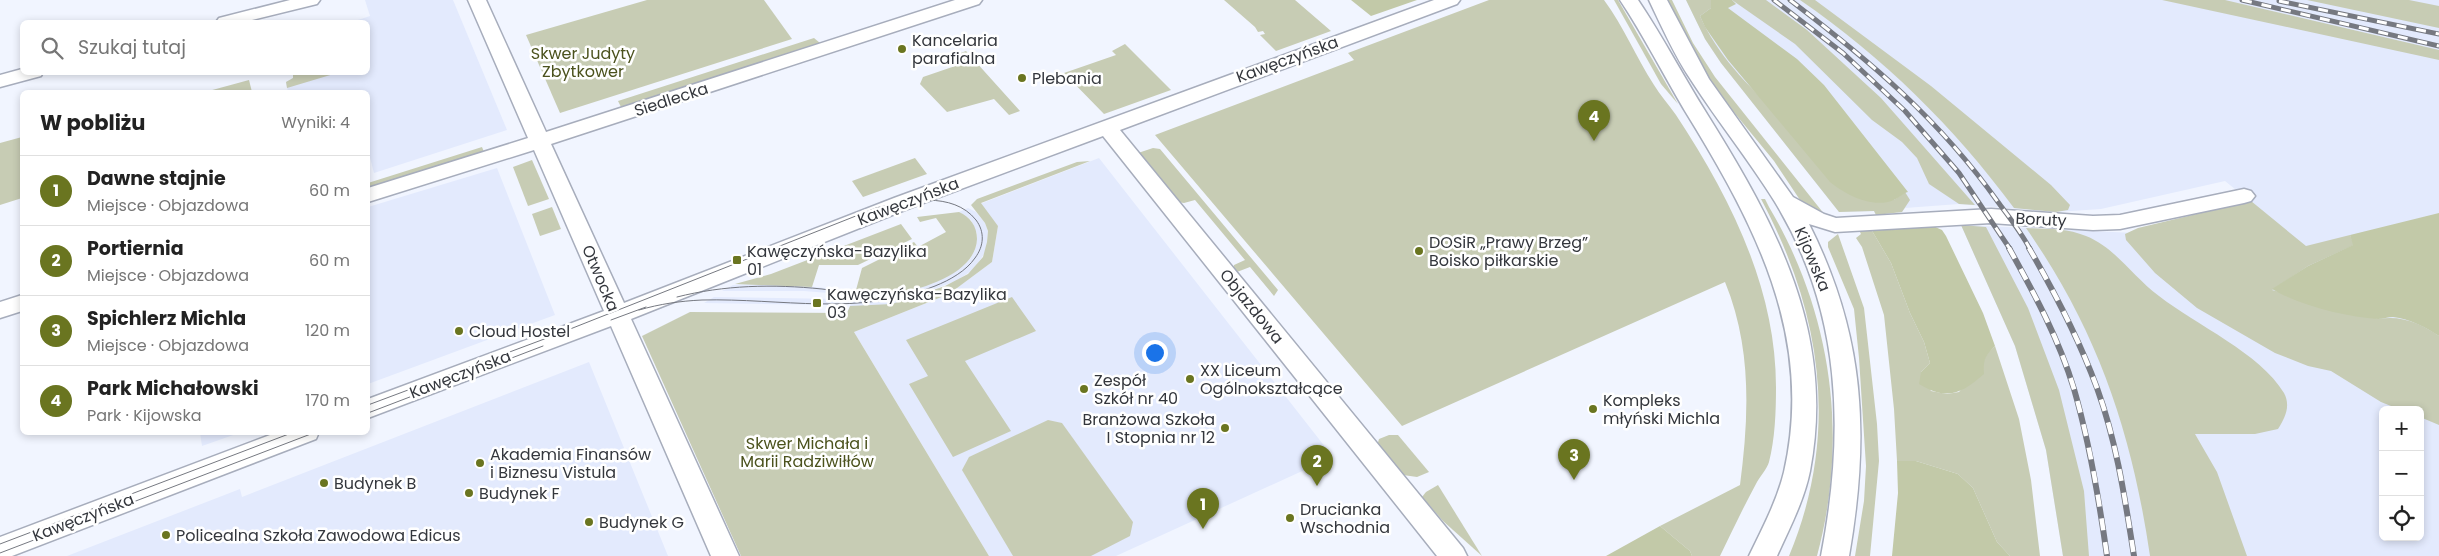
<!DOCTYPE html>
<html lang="pl">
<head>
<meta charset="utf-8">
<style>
	body { margin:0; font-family:Poppins,sans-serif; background:#f6f6f6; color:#222 }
	.controls { position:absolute; right:15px; bottom:15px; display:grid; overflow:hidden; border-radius:8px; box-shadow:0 2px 8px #0003 }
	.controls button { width:45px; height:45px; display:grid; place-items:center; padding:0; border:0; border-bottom:1px solid #e0e0e0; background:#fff; color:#222; font:25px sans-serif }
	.you { position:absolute; left:1154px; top:352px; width:18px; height:18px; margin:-12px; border:4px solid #fff; border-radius:50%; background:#1a73e8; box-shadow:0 0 0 8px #1a73e833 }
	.badge { display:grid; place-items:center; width:32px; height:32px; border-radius:50%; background:#6a7520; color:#fff; font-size:16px; font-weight:700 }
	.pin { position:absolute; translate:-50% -41px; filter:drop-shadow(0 1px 2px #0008) }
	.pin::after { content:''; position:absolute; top:26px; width:18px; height:15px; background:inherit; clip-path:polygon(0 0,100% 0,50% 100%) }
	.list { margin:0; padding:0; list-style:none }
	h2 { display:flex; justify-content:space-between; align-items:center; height:65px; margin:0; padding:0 20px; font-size:21px }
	h2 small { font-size:16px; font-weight:400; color:#767676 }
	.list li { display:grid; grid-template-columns:32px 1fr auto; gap:15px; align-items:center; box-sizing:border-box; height:70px; padding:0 20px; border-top:1px solid #e0e0e0 }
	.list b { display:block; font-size:19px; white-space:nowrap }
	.list p { margin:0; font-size:16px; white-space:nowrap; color:#767676 }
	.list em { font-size:16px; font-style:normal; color:#767676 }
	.icon { flex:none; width:28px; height:28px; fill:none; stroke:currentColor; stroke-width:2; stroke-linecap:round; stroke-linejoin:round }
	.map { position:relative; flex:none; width:2439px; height:556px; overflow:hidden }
	.search { position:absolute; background:#fff; box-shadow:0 2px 8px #0003; left:20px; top:20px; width:350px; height:55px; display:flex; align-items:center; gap:12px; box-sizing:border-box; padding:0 18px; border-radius:8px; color:#767676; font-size:19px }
	.panel { position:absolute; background:#fff; box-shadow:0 2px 8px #0003; left:20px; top:90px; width:350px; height:345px; border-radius:8px }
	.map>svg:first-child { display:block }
	.built { fill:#e3eafd; fill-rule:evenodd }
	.green { fill:#c7ccb4 }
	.forest { fill:#c2c9a8 }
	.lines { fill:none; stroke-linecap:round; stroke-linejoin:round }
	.minor-casing { stroke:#a7adbc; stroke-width:3 }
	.minor { fill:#fff; fill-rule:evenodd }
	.tram { stroke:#767981; stroke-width:1 }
	.rail-far1-casing { stroke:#767981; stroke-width:5 }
	.rail-casing { stroke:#767981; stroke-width:6 }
	.rail-far1 { stroke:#fff; stroke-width:3; stroke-dasharray:10; stroke-linecap:butt }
	.rail { stroke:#fff; stroke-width:4.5; stroke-dasharray:12; stroke-linecap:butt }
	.poi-dot { fill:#6a7520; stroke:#fff; stroke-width:2 }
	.labels { text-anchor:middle; stroke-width:5; stroke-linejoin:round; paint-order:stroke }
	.poi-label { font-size:16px; fill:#34373d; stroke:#fff; text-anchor:start }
	.park-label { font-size:16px; fill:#4b521d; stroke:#fff }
	.street-label { font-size:16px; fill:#34373d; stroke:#fff }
</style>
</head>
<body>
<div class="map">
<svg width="2439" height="556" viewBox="0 0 2439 556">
	<rect width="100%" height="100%" fill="#f1f5ff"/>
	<!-- built -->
	<g class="built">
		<path d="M365 0H453L507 130 374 173 368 150V92H288L286 82 293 78V73L368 72V22H352L370 16Z"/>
		<path d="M1686 0H2439V556H2063L2046 450 2015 346 1961 225 2135 233 2256 206 2225 181 2101 209 2056 212 1959 204 1905 208 1902 212 1876 215 1874 211 1839 212 1721 63 1705 39ZM2383 410H2420V537H2383Z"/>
		<path d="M1099 158 1333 457 1116 556H989L854 332 949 294 992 262 998 226 980 204Z"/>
		<path d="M497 168 555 315 368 384V207Z"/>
		<path d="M968 208 976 212 985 223 988 231 986 251 974 269 956 281 899 302 887 305 850 306 856 290 882 293 914 289 934 282 970 259 976 247 977 234 971 220 959 212Z"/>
		<path d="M751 284 806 286 843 290 841 294 804 291H722L733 285Z"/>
		<path d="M714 297 839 299 836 305 704 303Z"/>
		<path d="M589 362 668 556H67L240 489 242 497Z"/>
		<path d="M200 433V432L239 433 202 446Z"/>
	</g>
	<!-- green -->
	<g class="green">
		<path d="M647 0H764L792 39 560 113 526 35Z"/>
		<path d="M1224 0H1295L1331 31 1276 51 1260 35 1265 34 1263 31 1258 32 1255 27Z"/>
		<path d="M1489 0H1604C1624 27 1636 57 1654 85 1660 95 1669 105 1676 115 1730 197 1776 288 1776 387 1776 412 1775 439 1769 462 1767 469 1761 475 1757 482 1744 506 1732 531 1720 556H1692L1690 551 1660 526 1740 485C1749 416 1752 348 1725 282L1402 426 1155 135 1354 60 1348 53Z"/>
		<path d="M1614 0H1618L1678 104 1661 84Z"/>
		<path d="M1668 0H1672L1693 43 1715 77 1825 215 1805 205 1800 200 1774 161 1728 105 1705 73Z"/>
		<path d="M1686 0H1711V8L1700 16C1735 94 1827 151 1894 200L1905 192 1910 200 1902 212 1876 215 1874 211 1839 212 1721 63 1705 39Z"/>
		<path d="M1732 0H1766L1807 30 1881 98 1975 205 1959 204 1929 184 1917 158 1902 142 1872 120 1795 44Z"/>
		<path d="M1800 0H1815L1931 86 2051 185 2070 205 2068 210 2056 212 2014 208C1954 127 1883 57 1800 0Z"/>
		<path d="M2162 0H2225L2439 50V60Z"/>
		<path d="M2307 0H2409L2439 6V28Z"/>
		<path d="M814 38 820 43 621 107 618 101Z"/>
		<path d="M1125 44 1171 90 1104 114 1064 73 1116 55 1112 51Z"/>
		<path d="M966 51 1020 111 1009 115 994 99 947 112 920 84 923 77 964 63 958 54Z"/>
		<path d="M293 73V72L337 73 287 88 286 82 293 78Z"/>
		<path d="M249 80 252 92H205Z"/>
		<path d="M22 137V198L0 205V143Z"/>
		<path d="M482 147 484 152 368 188V183Z"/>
		<path d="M1153 148 1160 149 1278 290 1274 296 1250 267 1237 272 1233 269 1234 265 1245 260 1195 200 1184 203 1178 202 1138 153Z"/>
		<path d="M915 158 927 174 863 197 852 181Z"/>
		<path d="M532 160 549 199 528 206 513 167Z"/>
		<path d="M1090 161 981 203 998 226 992 262 949 294 854 332 989 556H741L642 336 690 312 847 313 850 306 892 304 945 286 968 274 983 257 987 242 988 231 985 223 971 205 977 199 1077 162Z"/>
		<path d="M1761 199H1765L1769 207C1832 313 1849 437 1817 556H1789C1840 434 1822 313 1761 199Z"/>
		<path d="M2251 201 2306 246 2350 235 2354 245 2308 266 2272 290 2379 319C2402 315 2421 324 2439 336V425L2420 417V410H2401L2381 402 2331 371 2308 366 2275 353 2197 308 2155 273 2126 240 2125 234 2138 228Z"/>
		<path d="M552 207 561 229 540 236 532 214Z"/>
		<path d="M959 212C970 217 977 226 977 239 976 273 922 290 895 293 882 294 869 292 856 290L862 268 914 242 918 247 946 232 936 218 920 222 917 217Z"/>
		<path d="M901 224 912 239 858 265H819L812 287 735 284 771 274Z"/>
		<path d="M1961 225 1986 227 2028 308 2059 390 2084 491 2089 556H2063L2046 450 2015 346Z"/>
		<path d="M2026 228C2047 229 2067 228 2086 236 2116 248 2133 277 2159 296 2196 325 2260 353 2284 393 2291 406 2285 418 2278 429L2255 434H2195L2217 472 2247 556H2150C2132 433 2098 331 2026 228Z"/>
		<path d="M1871 229 1891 263 1910 313 1924 342 1930 363 1921 372 1931 391 1947 394 1959 392 1983 363 1987 353 1995 346 2019 419 2031 480 2040 556H2010L1997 542 1973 488 1958 474 1916 461H1897L1894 409 1884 315 1862 247 1856 238 1861 234 1859 230Z"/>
		<path d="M1838 234 1864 308 1877 424 1879 461 1870 556H1855L1864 501 1866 466 1859 358 1854 309 1828 247V242Z"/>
		<path d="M1012 297 1036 331 965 361 1011 431 953 457 909 384 928 376 906 340Z"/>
		<path d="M1048 420 1062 423 1133 522 1130 536 1091 556H1013L962 470 969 457Z"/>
		<path d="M1389 435H1398L1429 472 1417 477 1403 475 1377 446 1379 439Z"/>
		<path d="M1438 485 1482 556 1443 521 1422 497 1426 492Z"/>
	</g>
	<!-- forest -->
	<g class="forest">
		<path d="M1351 0H1417L1371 16Z"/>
		<path d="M1711 0H1732L1736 4 1728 8 1797 59 1824 85 1908 192C1903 193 1899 198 1894 200 1873 209 1846 195 1830 182L1728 60 1705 27 1700 16 1711 8Z"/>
		<path d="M2439 213V336C2425 327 2410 319 2393 317 2388 317 2383 319 2378 319 2346 317 2299 305 2272 289L2308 266 2353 245 2350 235Z"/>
		<path d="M1933 226 1942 230 1946 236 1983 313 1995 346C1985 355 1983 361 1984 374 1961 394 1947 401 1919 384L1921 372 1930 363 1924 342 1910 313 1891 263 1871 229Z"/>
		<path d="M1897 461H1916L1958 474 1973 488 1997 542 2010 556H1892L1898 493Z"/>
		<path d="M1660 526 1690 551 1692 556H1606Z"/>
	</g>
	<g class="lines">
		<defs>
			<g id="minor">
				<path d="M290 0H320L317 4 244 22H216L219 18Z"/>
				<path d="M468 0H486L546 132 955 0H982L979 4 551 144 624 303 894 198 1434 0H1460L1457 4 1120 130 1463 548 1467 556H1437L1103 136 910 208 631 319 739 556H711L611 326 368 418V399L604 311 534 150 368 202V188L528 138Z"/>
				<path d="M1620 0H1638C1663 37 1683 76 1707 114 1777 226 1836 335 1810 471 1804 501 1789 529 1777 556H1749C1762 529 1777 501 1784 472 1815 336 1754 223 1685 111 1663 74 1644 36 1620 0Z"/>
				<path d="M1649 0H1667L1709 79 1793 197 1824 214 1836 218 1991 209 2093 216 2120 215 2244 189 2251 191 2255 196 2251 201 2244 203 2120 229 2093 230 1991 223 1835 232 1809 224C1865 335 1870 435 1849 556H1821C1845 432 1842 312 1775 202 1749 160 1718 122 1691 80 1674 55 1662 27 1649 0Z"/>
				<path d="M22 69V72H43L41 76 0 87V75Z"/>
				<path d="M22 295V311L0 318V302Z"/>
				<path d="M278 432H319L316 439 12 556H0V537Z"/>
			</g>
		</defs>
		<!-- minor casing -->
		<use href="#minor" class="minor-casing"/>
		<!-- minor -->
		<use href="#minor" class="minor"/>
		<!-- tram -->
		<g class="tram">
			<path d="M677 297C724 285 773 284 822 289 840 291 857 296 875 297"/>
			<path d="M611 320 646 307"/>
			<path d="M368 405 555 335 876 208C906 200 953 191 976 220 985 232 984 246 975 258 966 271 950 280 935 286 860 317 781 298 702 300 680 301 660 304 639 310"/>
			<path d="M368 413 543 346"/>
			<path d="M0 544 294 432"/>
			<path d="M0 553 316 432"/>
		</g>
		<defs>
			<g id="rail-far1">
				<path d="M1774 0 1843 53 1905 111 1959 173 2010 249"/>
				<path d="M1790 0C1870 61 1939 119 1998 202 2009 217 2021 232 2030 249"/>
				<path d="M2242 0 2439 46"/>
				<path d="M2279 1 2439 34"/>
			</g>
			<g id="rail">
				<path d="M2009 248C2034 293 2059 339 2074 389 2090 444 2099 499 2107 556"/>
				<path d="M2029 248C2055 293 2079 339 2097 388 2117 443 2125 499 2134 556"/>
			</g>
		</defs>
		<!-- rail-far1 casing -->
		<use href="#rail-far1" class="rail-far1-casing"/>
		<!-- rail casing -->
		<use href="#rail" class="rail-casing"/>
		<!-- rail-far1 -->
		<use href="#rail-far1" class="rail-far1"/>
		<!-- rail -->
		<use href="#rail" class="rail"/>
	</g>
	<!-- markers -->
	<g class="poi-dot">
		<circle cx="902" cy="49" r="5"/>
		<circle cx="1022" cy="78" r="5"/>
		<circle cx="1419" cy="251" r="5"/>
		<rect x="732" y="255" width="10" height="10" rx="2.5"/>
		<rect x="812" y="298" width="10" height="10" rx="2.5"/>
		<circle cx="459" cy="331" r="5"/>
		<circle cx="1190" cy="379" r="5"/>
		<circle cx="1084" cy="389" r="5"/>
		<circle cx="1593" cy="409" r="5"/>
		<circle cx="1225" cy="428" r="5"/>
		<circle cx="480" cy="463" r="5"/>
		<circle cx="324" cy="483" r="5"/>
		<circle cx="469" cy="493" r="5"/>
		<circle cx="1290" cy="518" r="5"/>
		<circle cx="589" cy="522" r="5"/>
		<circle cx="166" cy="535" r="5"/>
	</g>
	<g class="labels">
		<!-- poi labels -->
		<g class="poi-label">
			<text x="912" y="46">Kancelaria<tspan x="912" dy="18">parafialna</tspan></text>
			<text x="1032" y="84">Plebania</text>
			<text x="1429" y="248">DOSiR „Prawy Brzeg”<tspan x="1429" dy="18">Boisko piłkarskie</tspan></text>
			<text x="747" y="257">Kawęczyńska-Bazylika<tspan x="747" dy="18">01</tspan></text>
			<text x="827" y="300">Kawęczyńska-Bazylika<tspan x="827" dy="18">03</tspan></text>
			<text x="469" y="337">Cloud Hostel</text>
			<text x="1200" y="376">XX Liceum<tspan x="1200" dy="18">Ogólnokształcące</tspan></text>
			<text x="1094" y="386">Zespół<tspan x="1094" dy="18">Szkół nr 40</tspan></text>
			<text x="1603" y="406">Kompleks<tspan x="1603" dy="18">młyński Michla</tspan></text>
			<text x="1215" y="425" text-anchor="end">Branżowa Szkoła<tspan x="1215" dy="18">I Stopnia nr 12</tspan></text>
			<text x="490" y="460">Akademia Finansów<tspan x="490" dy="18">i Biznesu Vistula</tspan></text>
			<text x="334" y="489">Budynek B</text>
			<text x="479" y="499">Budynek F</text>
			<text x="1300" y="515">Drucianka<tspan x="1300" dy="18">Wschodnia</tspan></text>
			<text x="599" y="528">Budynek G</text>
			<text x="176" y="541">Policealna Szkoła Zawodowa Edicus</text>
		</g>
		<!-- park labels -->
		<g class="park-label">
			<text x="583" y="59">Skwer Judyty<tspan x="583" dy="18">Zbytkower</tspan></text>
			<text x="807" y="449">Skwer Michała i<tspan x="807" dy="18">Marii Radziwiłłów</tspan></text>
		</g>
		<!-- street labels -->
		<g class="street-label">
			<text transform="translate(1287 59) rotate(-20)" y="6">Kawęczyńska</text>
			<text transform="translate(671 99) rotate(-18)" y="6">Siedlecka</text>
			<text transform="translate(908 201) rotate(-21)" y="6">Kawęczyńska</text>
			<text transform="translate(2041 219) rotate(3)" y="6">Boruty</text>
			<text transform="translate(1813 259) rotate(67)" y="6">Kijowska</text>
			<text transform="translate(601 278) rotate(67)" y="6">Otwocka</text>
			<text transform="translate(1252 306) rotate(51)" y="6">Objazdowa</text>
			<text transform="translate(460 374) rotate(-21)" y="6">Kawęczyńska</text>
			<text transform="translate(83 517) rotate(-21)" y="6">Kawęczyńska</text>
		</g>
	</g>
</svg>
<div class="controls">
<button>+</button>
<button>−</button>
<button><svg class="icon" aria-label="locate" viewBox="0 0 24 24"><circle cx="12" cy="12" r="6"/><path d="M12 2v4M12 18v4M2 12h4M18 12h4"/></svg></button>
</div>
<div class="you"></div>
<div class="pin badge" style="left:1203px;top:529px">1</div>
<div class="pin badge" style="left:1317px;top:486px">2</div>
<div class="pin badge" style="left:1574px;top:480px">3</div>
<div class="pin badge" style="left:1594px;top:141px">4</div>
<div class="search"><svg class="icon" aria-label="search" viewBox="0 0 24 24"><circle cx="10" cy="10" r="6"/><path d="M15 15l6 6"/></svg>Szukaj tutaj</div>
<section class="panel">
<h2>W pobliżu<small>Wyniki: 4</small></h2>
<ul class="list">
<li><span class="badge">1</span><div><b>Dawne stajnie</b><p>Miejsce · Objazdowa</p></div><em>60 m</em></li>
<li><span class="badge">2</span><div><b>Portiernia</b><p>Miejsce · Objazdowa</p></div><em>60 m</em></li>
<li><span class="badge">3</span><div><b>Spichlerz Michla</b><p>Miejsce · Objazdowa</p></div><em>120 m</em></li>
<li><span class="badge">4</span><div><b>Park Michałowski</b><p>Park · Kijowska</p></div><em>170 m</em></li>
</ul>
</section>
</div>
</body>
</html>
